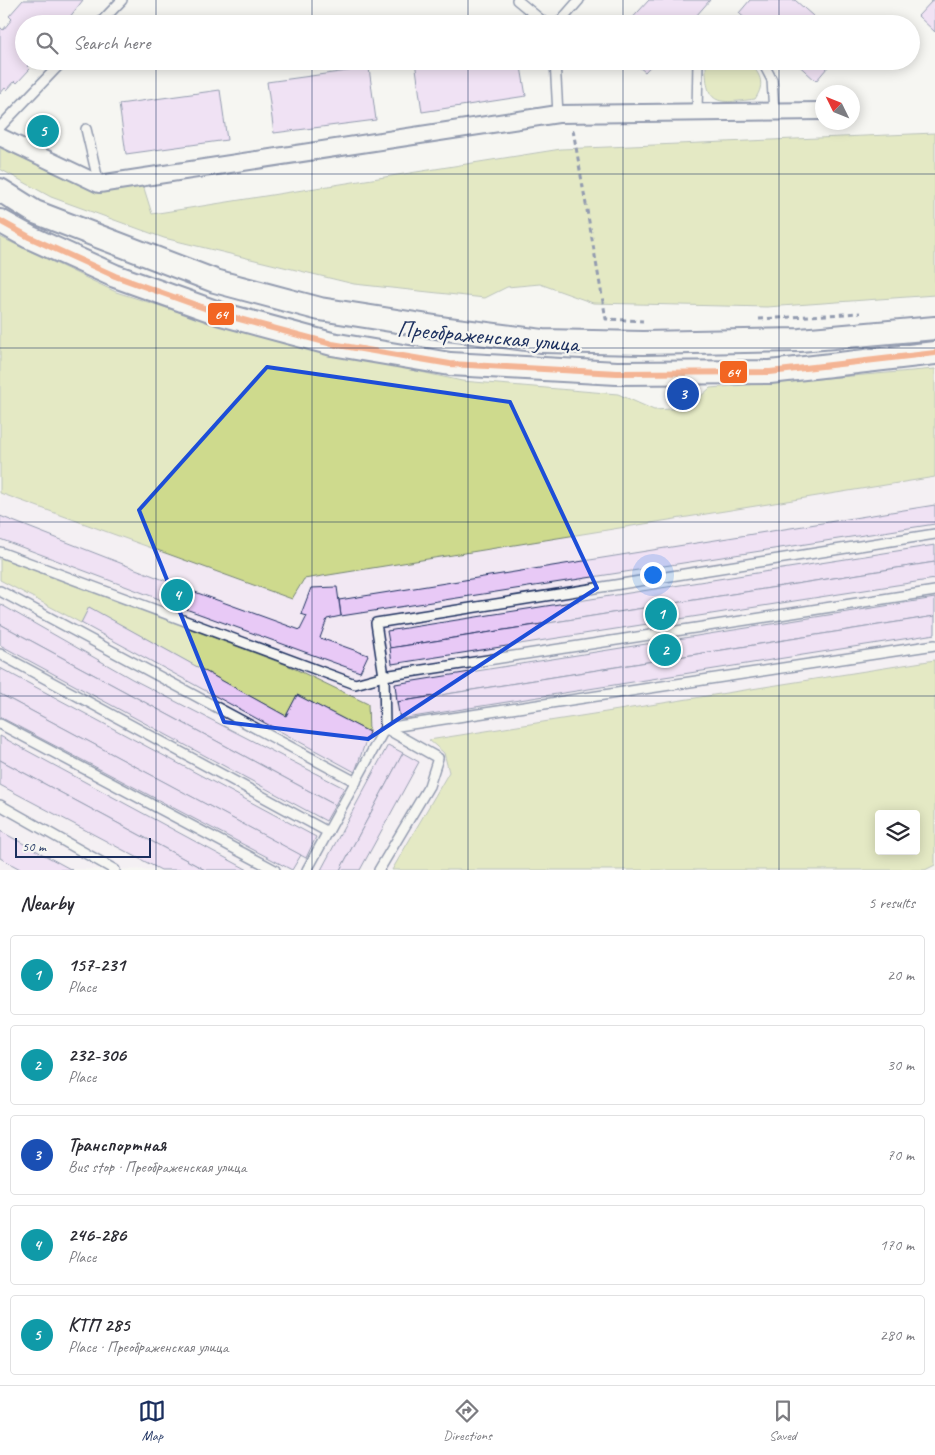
<!DOCTYPE html>
<html lang="en">
<head>
<meta charset="utf-8">
<style>
	body { margin:0; font-family:Caveat,sans-serif; background:#f7f7f7; color:#2b2b33 }
	.controls { position:absolute; right:15px; bottom:15px; display:grid; overflow:hidden; border-radius:5px; box-shadow:0 2px 12px #0003 }
	.controls button { width:45px; height:45px; display:grid; place-items:center; padding:0; border:0; border-bottom:1px solid #e1e1e2; background:#fff; color:#2b2b33; font:25px sans-serif }
	.compass { position:absolute; left:815px; top:85px; width:45px; height:45px; border-radius:50%; background:#fff; box-shadow:0 2px 12px #0003; rotate:313deg }
	.scale { position:absolute; left:15px; bottom:12px; width:136px; box-sizing:border-box; padding-left:5px; border:2px solid #1b2f5e; border-top:0; font-size:14px; line-height:18px; white-space:nowrap; color:#1b2f5e; -webkit-text-stroke:4px #f6f6f2; paint-order:stroke }
	.you { position:absolute; left:652px; top:574px; width:18px; height:18px; margin:-12px; border:4px solid #fff; border-radius:50%; background:#1a73e8; box-shadow:0 0 0 8px #1a73e833 }
	.badge { display:grid; place-items:center; width:32px; height:32px; border-radius:50%; background:#1b2f5e; color:#fff; font-size:16px; font-weight:700 }
	.pin { position:absolute; translate:-50% -50%; border:2px solid #fff; box-shadow:0 1px 5px #0006 }
	.list { margin:0; padding:0; list-style:none }
	h2 { display:flex; justify-content:space-between; align-items:center; height:65px; margin:0; padding:0 20px; font-size:21px }
	h2 small { font-size:16px; font-weight:400; color:#7c7c81 }
	.list li { display:grid; grid-template-columns:32px 1fr auto; gap:15px; align-items:center; box-sizing:border-box; height:80px; margin:0 10px 10px; padding:0 10px; border:1px solid #e1e1e2; border-radius:5px }
	.list b { display:block; font-size:19px; white-space:nowrap }
	.list p { margin:0; font-size:16px; white-space:nowrap; color:#7c7c81 }
	.list em { font-size:16px; font-style:normal; color:#7c7c81 }
	.icon { flex:none; width:28px; height:28px; fill:none; stroke:currentColor; stroke-width:2; stroke-linecap:round; stroke-linejoin:round }
	.map { position:relative; flex:none; width:935px; height:870px; overflow:hidden }
	.search { position:absolute; background:#fff; box-shadow:0 2px 12px #0003; left:15px; right:15px; top:15px; height:55px; display:flex; align-items:center; gap:12px; box-sizing:border-box; padding:0 18px; border-radius:28px; color:#7c7c81; font-size:19px }
	.sheet { height:515px; background:#fff }
	nav { display:flex; justify-content:space-around; align-items:center; box-sizing:border-box; height:70px; border-top:1px solid #e1e1e2; background:#fff; font-size:14px; color:#7c7c81 }
	nav a { display:grid; justify-items:center; gap:2px }
	nav .on { color:#1b2f5e }
	.map>svg:first-child { display:block }
	.built { fill:#f2e8f3 }
	.green { fill:#ceda8d; stroke:#748476; fill-rule:evenodd }
	.building { fill:#e8c9f6; stroke:#1b2f5e }
	.lines { fill:none; stroke-linecap:round; stroke-linejoin:round }
	.lane-casing { stroke:#1b2f5e; stroke-width:12 }
	.street-casing { stroke:#1b2f5e; stroke-width:20 }
	.secondary-casing { stroke:#1b2f5e; stroke-width:26 }
	.path { stroke:#1b2f5e; stroke-width:3; stroke-dasharray:5 4; stroke-linecap:butt }
	.lane { stroke:#f6f6f2; stroke-width:9 }
	.street { stroke:#f6f6f2; stroke-width:16 }
	.secondary { stroke:#f6f6f2; stroke-width:22 }
	.bus-1-casing { stroke:#f6f6f2; stroke-width:10 }
	.bus-1 { stroke:#f26522; stroke-width:6 }
	.marked { fill:none; stroke:#1d4ed8; stroke-width:4; stroke-linejoin:round }
	.grid { fill:none; stroke:#1b2f5e; stroke-width:1; stroke-opacity:0.55 }
	.labels { text-anchor:middle; stroke-width:4.5; stroke-linejoin:round; paint-order:stroke }
	.street-label { font-size:24px; fill:#1b2f5e; stroke:#f6f6f2 }
	.line-badge { stroke:#f6f6f2; stroke-width:2 }
	.badge-label { font-size:14px; text-anchor:middle; font-weight:bold; fill:#fff }
</style>
</head>
<body>
<div class="map">
<svg width="935" height="870" viewBox="0 0 935 870">
	<rect width="100%" height="100%" fill="#f6f6f2"/>
	<filter id="ink" filterUnits="userSpaceOnUse"><feTurbulence type="fractalNoise" baseFrequency=".02" numOctaves="2"/><feDisplacementMap in="SourceGraphic" scale="10" xChannelSelector="R" yChannelSelector="G"/><feConvolveMatrix kernelMatrix="1 2 1 2 8 2 1 2 1" color-interpolation-filters="sRGB"/></filter>
	<g filter="url(#ink)">
		<!-- built -->
		<path class="built" d="M935 477V660L429 740 444 753 449 772 392 870 0 869V493L292 599 304 579Z"/>
		<!-- green -->
		<g class="green">
			<path d="M706 61H747C760 73 766 83 755 99 716 104 705 106 706 61Z"/>
			<path d="M935 133V295L767 307 593 303 540 284 507 287 485 298 354 284 164 238 51 197 0 169V148L100 192 143 185 152 214 561 149Z"/>
			<path d="M0 237 116 292 256 336 462 381 618 394 654 410 688 408 710 388 935 369V477L304 579 292 599 0 493Z"/>
			<path d="M0 558 287 665 368 704 369 732 297 695 286 716 90 608 81 623 0 580Z"/>
			<path d="M935 660V865L925 870H392L449 772 444 753 429 740ZM879 814H916V851H879Z"/>
		</g>
		<!-- building -->
		<g class="building">
			<path d="M23 0H83L66 22 68 24H24V61H32L27 66 30 69 17 83 15 81 7 90 5 88 0 94V27L3 30 12 19 9 16Z"/>
			<path d="M649 0H710L689 24H627Z"/>
			<path d="M750 0H795L822 24H751L739 13Z"/>
			<path d="M933 0H935V32L918 16Z"/>
			<path d="M415 61H520L526 96 422 112Z"/>
			<path d="M632 61H655L645 72Z"/>
			<path d="M794 61H833L816 81Z"/>
			<path d="M369 68 376 120 274 133 267 82Z"/>
			<path d="M220 90 227 140 126 154 119 104Z"/>
			<path d="M40 117 57 132 45 145 29 129Z"/>
			<path d="M935 505V524L341 616 339 600Z"/>
			<path d="M0 516 192 591 300 630 307 616 301 614 311 588 337 587 341 616 327 619 320 638 368 655 360 672 183 608 0 539Z"/>
			<path d="M935 545V562L390 648 387 631Z"/>
			<path d="M935 562V579L392 664 390 648Z"/>
			<path d="M935 598V616L397 702 395 684Z"/>
			<path d="M0 604 132 679 344 788 335 805 0 624Z"/>
			<path d="M89 607 286 716 297 695 369 732 355 772 81 623Z"/>
			<path d="M935 616V634L400 719 397 702Z"/>
			<path d="M0 624 335 805 326 821 0 645Z"/>
			<path d="M0 668 316 837 306 858 0 694Z"/>
			<path d="M0 694 301 855 292 870 0 717Z"/>
			<path d="M0 736 248 870H205L0 760Z"/>
			<path d="M388 745 403 753 340 870H321Z"/>
			<path d="M403 753 419 762 360 870H340Z"/>
			<path d="M0 760 205 870H161L0 785Z"/>
			<path d="M0 831 72 870H22L0 858Z"/>
		</g>
		<g class="lines">
			<defs>
				<g id="lane">
					<path d="M517 0 546 24"/>
					<path d="M99 24 122 0"/>
					<path d="M558 24 579 0"/>
					<path d="M555 61 558 114"/>
					<path d="M762 61 772 80 774 113"/>
					<path d="M697 113 698 61"/>
					<path d="M0 127 63 61"/>
					<path d="M86 129 99 184"/>
					<path d="M0 552 355 684 384 676 935 591"/>
					<path d="M0 591 356 782"/>
					<path d="M0 654 328 832"/>
					<path d="M0 724 275 870"/>
					<path d="M385 728 935 645"/>
					<path d="M0 805 115 870"/>
					<path d="M307 870 385 728 384 676 376 623 935 534"/>
					<path d="M379 870 429 786 438 758 385 728"/>
				</g>
				<path id="street" d="M0 137 99 184 558 114 822 111"/>
				<g id="secondary">
					<path d="M0 190 35 212 215 281 320 309 448 329 542 341 643 343 800 340 935 328"/>
					<path d="M0 221 29 237 115 276 221 314 332 344 450 364 617 373 770 372 935 353"/>
				</g>
			</defs>
			<!-- lane casing -->
			<use href="#lane" class="lane-casing"/>
			<!-- street casing -->
			<use href="#street" class="street-casing"/>
			<!-- secondary casing -->
			<use href="#secondary" class="secondary-casing"/>
			<!-- path -->
			<g class="path">
				<path d="M573 130 606 319 643 321"/>
				<path d="M759 319 860 313"/>
			</g>
			<!-- lane -->
			<use href="#lane" class="lane"/>
			<!-- street -->
			<use href="#street" class="street"/>
			<!-- secondary -->
			<use href="#secondary" class="secondary"/>
			<defs>
				<path id="bus-1" d="M0 221 29 237 115 276 221 314 332 344 450 364 617 373 770 372 935 353"/>
			</defs>
			<!-- bus-1 casing -->
			<use href="#bus-1" class="bus-1-casing"/>
			<!-- bus-1 -->
			<use href="#bus-1" class="bus-1"/>
		</g>
	</g>
	<!-- marked area -->
	<path d="M0 0H935V870H0ZM267 367 510 402 597 588 368 739 224 722 139 510Z" fill="#f6f6f2" fill-opacity=".55" fill-rule="evenodd"/>
	<path class="marked" d="M267 367 510 402 597 588 368 739 224 722 139 510Z"/>
	<!-- grid -->
	<path class="grid" d="M156 0V24M312 0V24M468 0V24M623 0V24M779 0V24M156 61V870M312 61V870M468 61V870M623 61V870M779 61V870M0 174H935M0 348H935M0 522H935M0 696H935"/>
	<g class="labels">
		<!-- street labels -->
		<g class="street-label">
			<text transform="translate(488 336) rotate(5)" y="8">Преображенская улица</text>
		</g>
	</g>
	<g class="line-badge">
		<rect x="207" y="302" width="28" height="24" rx="5" fill="#f26522"/>
		<rect x="719" y="360" width="29" height="24" rx="5" fill="#f26522"/>
	</g>
	<g class="badge-label">
		<text x="221" y="319">64</text>
		<text x="733" y="377">64</text>
	</g>
</svg>
<div class="controls">
<button><svg class="icon" aria-label="layers" viewBox="0 0 24 24"><path d="M12 4l9 5-9 5-9-5zM3 14l9 5 9-5"/></svg></button>
</div>
<svg class="compass" viewBox="-18 -18 36 36"><path d="M0-13l5 13h-10z" fill="#e53935"/><path d="M0 13l5-13h-10z" fill="#7c7c81"/></svg>
<div class="scale">50 m</div>
<div class="you"></div>
<div class="pin badge" style="left:661px;top:614px;background:#0f9aa8">1</div>
<div class="pin badge" style="left:665px;top:650px;background:#0f9aa8">2</div>
<div class="pin badge" style="left:683px;top:394px;background:#1a4fb4">3</div>
<div class="pin badge" style="left:177px;top:595px;background:#0f9aa8">4</div>
<div class="pin badge" style="left:43px;top:131px;background:#0f9aa8">5</div>
<div class="search"><svg class="icon" aria-label="search" viewBox="0 0 24 24"><circle cx="10" cy="10" r="6"/><path d="M15 15l6 6"/></svg>Search here</div>
</div>
<section class="sheet">
<h2>Nearby<small>5 results</small></h2>
<ul class="list">
<li><span class="badge" style="background:#0f9aa8">1</span><div><b>157-231</b><p>Place</p></div><em>20 m</em></li>
<li><span class="badge" style="background:#0f9aa8">2</span><div><b>232-306</b><p>Place</p></div><em>30 m</em></li>
<li><span class="badge" style="background:#1a4fb4">3</span><div><b>Транспортная</b><p>Bus stop · Преображенская улица</p></div><em>70 m</em></li>
<li><span class="badge" style="background:#0f9aa8">4</span><div><b>246-286</b><p>Place</p></div><em>170 m</em></li>
<li><span class="badge" style="background:#0f9aa8">5</span><div><b>КТП 285</b><p>Place · Преображенская улица</p></div><em>280 m</em></li>
</ul>
</section>
<nav>
<a class="on"><svg class="icon" aria-label="map" viewBox="0 0 24 24"><path d="M3 6l6-2 6 2 6-2v14l-6 2-6-2-6 2zM9 4v14M15 6v14"/></svg>Map</a>
<a><svg class="icon" aria-label="directions" viewBox="0 0 24 24"><path d="M12 3l9 9-9 9-9-9zM9 14v-3h6M13 9l2 2-2 2"/></svg>Directions</a>
<a><svg class="icon" aria-label="saved" viewBox="0 0 24 24"><path d="M7 4h10v16l-5-4-5 4z"/></svg>Saved</a>
</nav>
</body>
</html>
